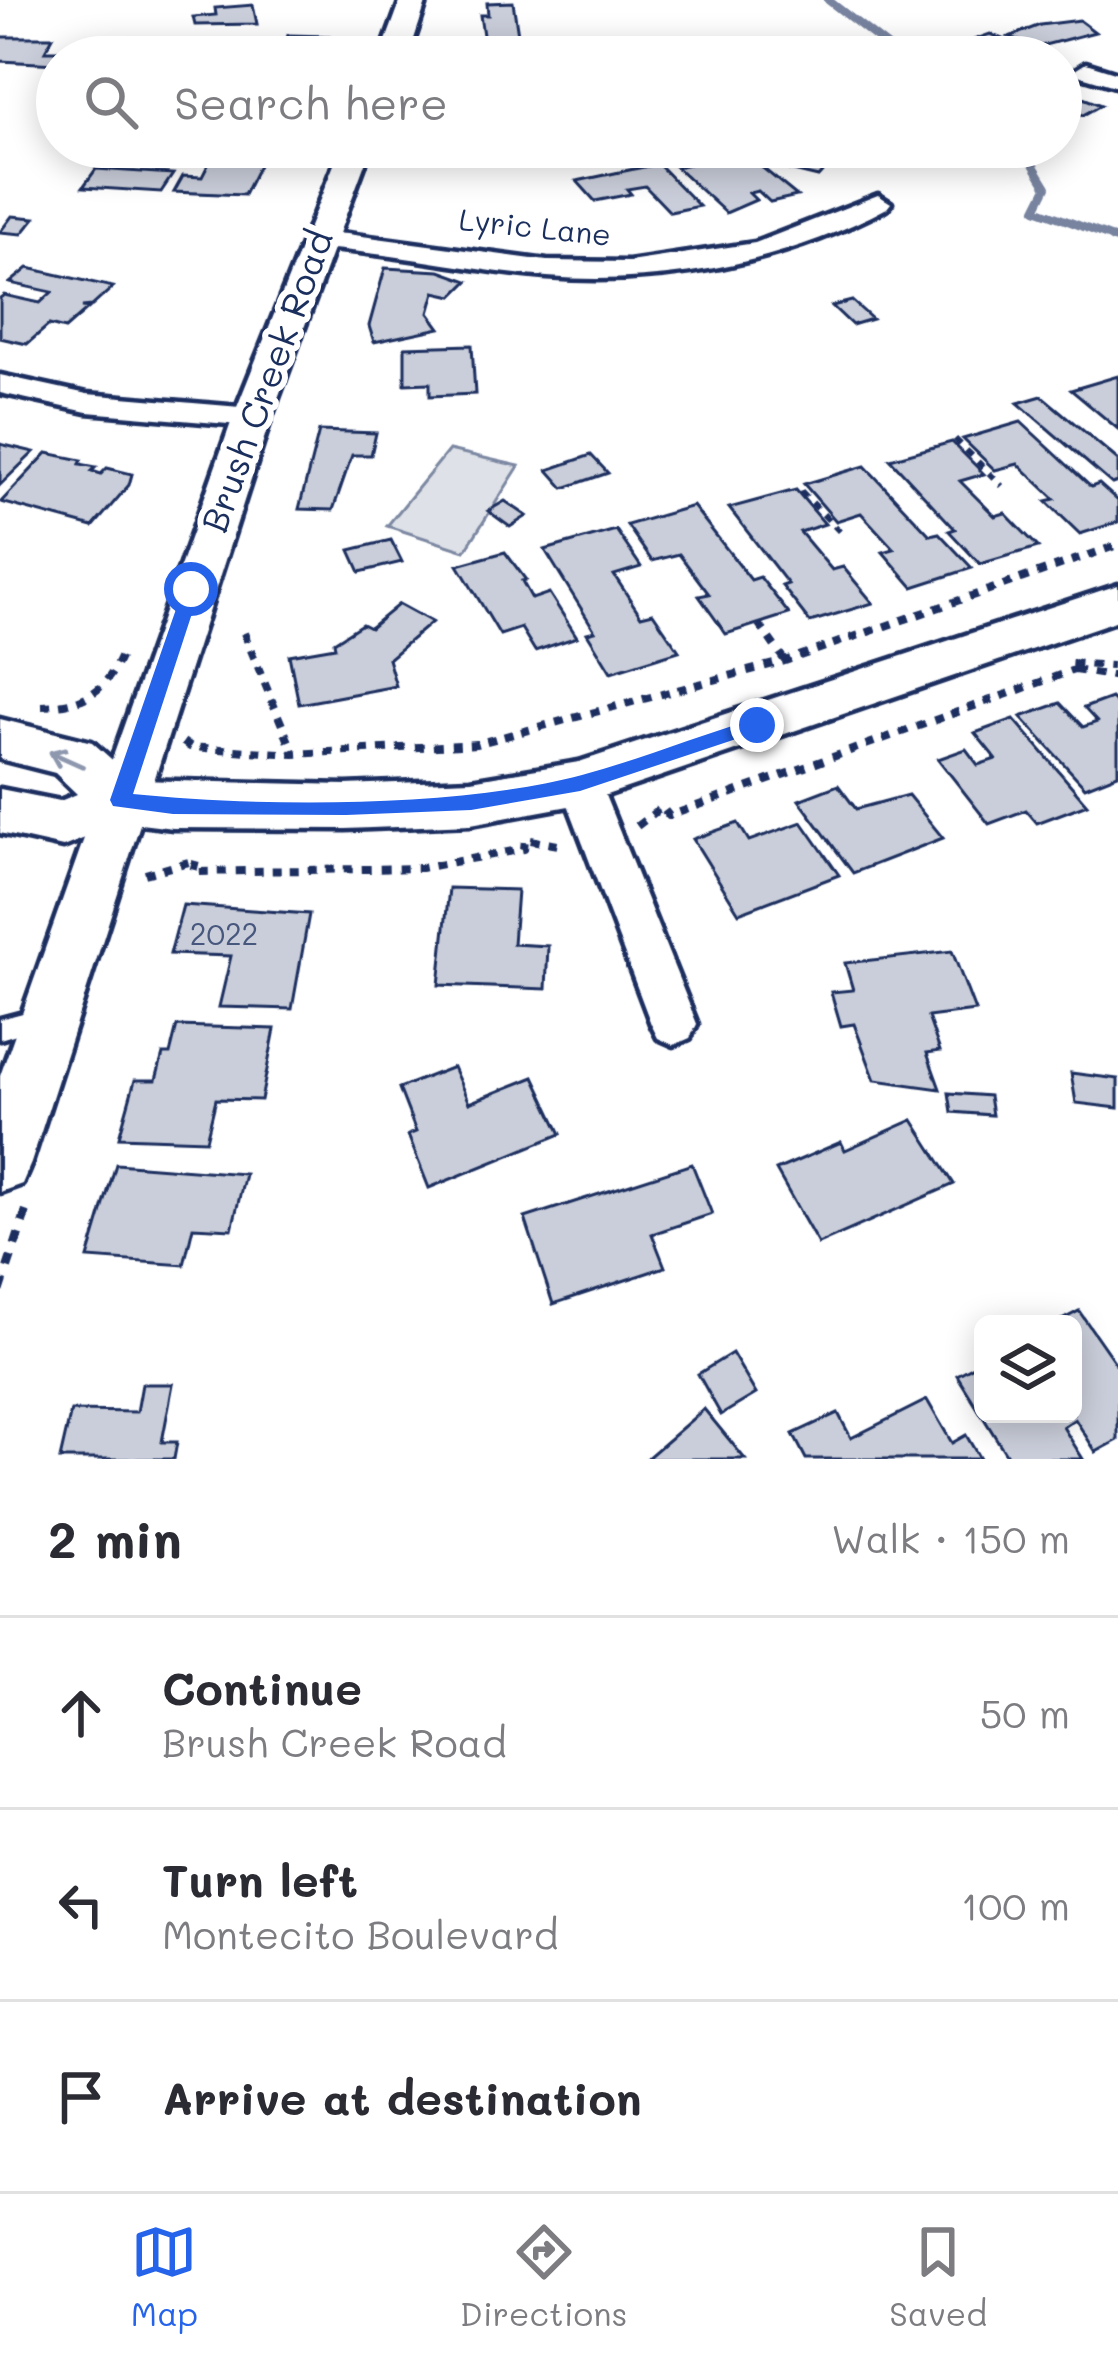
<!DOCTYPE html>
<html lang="en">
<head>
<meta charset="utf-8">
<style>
	body { margin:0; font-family:Mali,sans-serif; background:#f2f2f3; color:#2b2b33 }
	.controls { position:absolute; right:36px; bottom:36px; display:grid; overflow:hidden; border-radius:18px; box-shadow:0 6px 30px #0003 }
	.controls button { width:108px; height:108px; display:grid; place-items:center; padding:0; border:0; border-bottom:3px solid #e1e1e2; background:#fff; color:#2b2b33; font:60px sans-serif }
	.stop { position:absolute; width:36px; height:36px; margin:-27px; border:9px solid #2563eb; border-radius:50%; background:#fff }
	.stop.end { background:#2563eb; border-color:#fff; box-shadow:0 3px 12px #0008 }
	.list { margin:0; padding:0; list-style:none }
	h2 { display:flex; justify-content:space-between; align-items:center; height:156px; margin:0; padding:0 48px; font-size:51px }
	h2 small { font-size:39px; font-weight:400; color:#7c7c81 }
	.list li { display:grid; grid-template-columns:78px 1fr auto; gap:36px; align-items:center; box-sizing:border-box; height:192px; padding:0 48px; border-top:3px solid #e1e1e2 }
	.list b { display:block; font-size:45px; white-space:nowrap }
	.list p { margin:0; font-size:39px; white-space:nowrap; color:#7c7c81 }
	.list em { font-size:39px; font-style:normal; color:#7c7c81 }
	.icon { flex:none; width:66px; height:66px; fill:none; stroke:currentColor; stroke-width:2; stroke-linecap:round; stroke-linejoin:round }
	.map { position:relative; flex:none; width:1118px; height:1459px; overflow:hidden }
	.search { position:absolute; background:#fff; box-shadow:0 6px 30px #0003; left:36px; right:36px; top:36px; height:132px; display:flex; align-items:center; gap:30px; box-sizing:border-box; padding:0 42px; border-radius:66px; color:#7c7c81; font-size:45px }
	.sheet { height:732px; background:#fff }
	nav { display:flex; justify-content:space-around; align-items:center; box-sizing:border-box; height:168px; border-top:3px solid #e1e1e2; background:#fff; font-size:33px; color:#7c7c81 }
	nav a { display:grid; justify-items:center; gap:6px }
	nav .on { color:#2563eb }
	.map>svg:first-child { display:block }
	.green { fill:#dee1e7; stroke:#7c88a2; stroke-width:3 }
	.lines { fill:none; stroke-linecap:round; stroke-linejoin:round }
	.stream-far1 { stroke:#77839f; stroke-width:8 }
	.stream { stroke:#77839f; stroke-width:9 }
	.building { fill:#caceda; stroke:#1b2f5e; stroke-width:3 }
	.service-casing { stroke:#1b2f5e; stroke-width:9 }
	.minor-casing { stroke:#1b2f5e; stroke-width:9 }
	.tertiary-casing { stroke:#1b2f5e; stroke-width:9 }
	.secondary-casing { stroke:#1b2f5e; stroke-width:9 }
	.path-far2 { stroke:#1b2f5e; stroke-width:6; stroke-dasharray:8 8; stroke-linecap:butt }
	.path-far1 { stroke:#1b2f5e; stroke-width:8; stroke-dasharray:9 9; stroke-linecap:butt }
	.path { stroke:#1b2f5e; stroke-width:9; stroke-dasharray:12 12; stroke-linecap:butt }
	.service { fill:#fff; fill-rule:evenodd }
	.minor { fill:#fff; fill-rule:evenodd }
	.tertiary { fill:#fff; fill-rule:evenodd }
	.secondary { fill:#fff; fill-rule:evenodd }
	.oneway { stroke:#8d97ae }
	.route { fill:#2563eb }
	.labels { text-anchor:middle; stroke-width:12; stroke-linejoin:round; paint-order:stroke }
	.far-street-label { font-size:30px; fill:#1b2f5e; stroke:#fff }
	.number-label { font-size:30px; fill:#47577d }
	.street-label { font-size:36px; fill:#1b2f5e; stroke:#fff }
</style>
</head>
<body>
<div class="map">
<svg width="1118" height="1459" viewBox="0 0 1118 1459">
	<rect width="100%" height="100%" fill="#fff"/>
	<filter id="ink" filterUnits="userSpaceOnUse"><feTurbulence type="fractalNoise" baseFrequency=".00833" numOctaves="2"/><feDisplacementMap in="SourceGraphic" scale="24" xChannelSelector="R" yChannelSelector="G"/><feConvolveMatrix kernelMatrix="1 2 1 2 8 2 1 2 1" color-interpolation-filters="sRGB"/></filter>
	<g filter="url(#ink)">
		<!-- green -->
		<path class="green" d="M449 450 519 466 465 551 387 526Z"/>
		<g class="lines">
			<!-- stream-far1 -->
			<g class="stream-far1">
				<path d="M828 0 901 57"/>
				<path d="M1016 147 1028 156 1047 187 1036 209 1118 240"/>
			</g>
			<!-- stream -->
			<path class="stream" d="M1112 238 1118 240"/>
		</g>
		<!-- building -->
		<g class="building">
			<path d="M513 2 519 41 484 42 480 15H488L487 3Z"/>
			<path d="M253 5 257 24 195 25 193 17 216 15 215 8Z"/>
			<path d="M1079 20 1095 32 1037 47 1009 37 1040 25Z"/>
			<path d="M990 34 1027 49 1005 57H961L946 50Z"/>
			<path d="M288 35 329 36 323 57H293L297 43H285Z"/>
			<path d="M0 37H53L45 51H74L71 57H57V64L0 61Z"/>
			<path d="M1061 94H1073L1101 105 1083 115 1074 111 1066 116 1061 114Z"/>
			<path d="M810 147H909L921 159 891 164 882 155 847 167 830 164 818 177 785 169 799 155 828 162 820 156 822 151Z"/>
			<path d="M743 152 797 196 770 202 758 191 749 193 756 200 726 213 676 167Z"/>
			<path d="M211 159 261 161 244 195 174 192 183 176 202 177Z"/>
			<path d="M658 164 699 206 670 212 645 186 627 189 631 194 595 201 577 181Z"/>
			<path d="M96 169 173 174 161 192 83 187Z"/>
			<path d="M12 216 35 218 22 234 0 232Z"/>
			<path d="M28 268 113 287 92 306 82 307 89 308 65 329 49 325 27 344 0 338V298L4 295 40 303 52 292 10 283Z"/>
			<path d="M385 268 440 271 468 281 453 296 435 292 429 313 440 328 374 342 369 326Z"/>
			<path d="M852 301 872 319 852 325 832 306Z"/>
			<path d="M472 345 475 394 430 396V383L405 384V347Z"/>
			<path d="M1118 376V429L1071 390Z"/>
			<path d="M1042 396 1118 460V482L1112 484 1018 403Z"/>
			<path d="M1021 422 1091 487 1099 484 1118 501V522L1080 534 1046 501 1055 499 1018 464 995 470 963 439Z"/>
			<path d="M319 431 376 433 371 455H352L333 510 299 509Z"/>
			<path d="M952 442 984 474 960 481 995 516 1005 513 1038 547 980 564 949 531 955 529 890 459Z"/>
			<path d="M0 444 34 452 0 485Z"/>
			<path d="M47 453 82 460 80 464 96 467 92 471 101 474 107 468 132 474 129 485 93 527 1 502Z"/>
			<path d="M591 455 608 473 564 488 548 470Z"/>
			<path d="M865 466 930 535 939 533 972 568 913 587 883 552 894 549 861 513 836 521 804 484Z"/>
			<path d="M796 490 825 524 800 532 832 570 843 567 873 603 810 622 782 586 788 584 729 508Z"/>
			<path d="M505 501 527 516 510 527 488 511Z"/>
			<path d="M693 506 751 580 760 577 789 614 726 634 699 596 709 594 679 554 652 561 627 525Z"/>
			<path d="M616 530 641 567 614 575 641 616 653 613 679 651 611 672 587 633 595 631 545 550Z"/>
			<path d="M391 540 402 562 360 572 350 550Z"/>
			<path d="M505 552 526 580 522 581 532 599 549 593 577 637 535 651 521 628 500 635 458 565Z"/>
			<path d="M399 604 432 622 388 659 396 686 299 704 289 655 335 647 334 642 362 624 370 628Z"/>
			<path d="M1111 698 1118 705V774L1085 787 1021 717 1060 703 1083 727 1097 722 1084 708Z"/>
			<path d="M1014 719 1087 804 1037 823 1026 810 989 824 938 759 966 749 978 765 996 759 975 733Z"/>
			<path d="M838 785 856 809 908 795 943 838 853 873 799 800Z"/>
			<path d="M802 822 839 875 739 913 693 839 738 823 749 841Z"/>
			<path d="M449 888 517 890 513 944 548 946 546 989 439 985Z"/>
			<path d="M183 905 309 914 292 1009 219 1007 231 956 170 954Z"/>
			<path d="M952 951 975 1011 928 1017 940 1051 927 1053 940 1089 875 1080 854 1024 841 1026 831 992 853 990 845 963Z"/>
			<path d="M177 1026 275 1029 261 1100 216 1099 206 1140 119 1137 135 1080H156L163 1054H170Z"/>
			<path d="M453 1067 469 1103 534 1077 561 1134 429 1188 408 1135 416 1132 399 1088Z"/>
			<path d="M1071 1073 1118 1079V1108L1076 1103Z"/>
			<path d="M949 1093 989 1096 992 1115 952 1112Z"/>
			<path d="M913 1120 954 1184 818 1244 776 1170 841 1142 845 1150Z"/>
			<path d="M116 1164 245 1174 232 1229 193 1227 184 1265 88 1258Z"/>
			<path d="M692 1164 712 1214 652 1234 665 1267 553 1304 525 1218Z"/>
			<path d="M1079 1311 1118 1367V1440L1096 1452 1075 1419 1063 1427 1083 1459H1009L957 1375 983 1361V1414H1073V1324H1054Z"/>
			<path d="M732 1353 756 1394 721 1415 698 1374Z"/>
			<path d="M142 1384H173L162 1442H177L174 1459H60L71 1411 137 1412Z"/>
			<path d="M927 1400 952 1443 966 1435 980 1459H806L793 1434 838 1413 851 1438Z"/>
			<path d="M704 1409 745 1459H646Z"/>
		</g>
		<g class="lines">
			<defs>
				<path id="service" d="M38 1009 46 1011 49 1018 46 1025 0 1039V1019Z"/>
				<g id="minor">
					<path d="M1086 63 1118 73V87L1078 75 1075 70Z"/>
					<path d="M878 195 891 203 887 208C784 263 664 286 547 277 470 271 395 253 318 248L305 240 318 232 347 234 547 261 629 262 755 243Z"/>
					<path d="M0 375 87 394 252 408 268 417 252 426 87 412 0 393Z"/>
					<path d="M580 767 594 772 600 783 697 1024 690 1038 674 1045 658 1038 651 1024 560 783 566 772Z"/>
				</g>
				<g id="tertiary">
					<path d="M401 0H427L408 57H380Z"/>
					<path d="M341 147H371L271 417 31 1163 22 1184 0 1192V1076L233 417Z"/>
				</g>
				<path id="secondary" d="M1118 585V620L580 804 471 824 346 829 173 828 124 822 63 847 0 833V789L60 801 77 794 55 773 0 759V719L92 742 135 780 346 785 471 780 579 762Z"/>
			</defs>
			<!-- service casing -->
			<use href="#service" class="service-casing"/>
			<!-- minor casing -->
			<use href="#minor" class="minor-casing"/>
			<!-- tertiary casing -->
			<use href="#tertiary" class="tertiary-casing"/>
			<!-- secondary casing -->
			<use href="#secondary" class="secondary-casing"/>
			<!-- path-far2 -->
			<g class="path-far2">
				<path d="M955 439 1002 486"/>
				<path d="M801 491 841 533"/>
				<path d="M1106 549 1118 545"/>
			</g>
			<!-- path-far1 -->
			<g class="path-far1">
				<path d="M759 624 785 661"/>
				<path d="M244 633 294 754 476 744 785 661 1115 546"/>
				<path d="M1074 670 1118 677"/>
				<path d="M42 706C84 705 106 692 122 653"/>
				<path d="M183 742 190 747 294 754"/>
				<path d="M637 826 662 807 669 816 1074 670 1068 663 1112 666"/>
				<path d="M145 874 196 860 193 872 421 868 524 849 525 839 558 845"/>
			</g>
			<!-- path -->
			<path class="path" d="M0 1291 29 1203"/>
			<!-- service -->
			<use href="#service" class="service"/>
			<!-- minor -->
			<use href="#minor" class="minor"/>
			<!-- tertiary -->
			<use href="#tertiary" class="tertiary"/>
			<!-- secondary -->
			<use href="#secondary" class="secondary"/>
		</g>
		<!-- one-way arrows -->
		<defs><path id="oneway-shaft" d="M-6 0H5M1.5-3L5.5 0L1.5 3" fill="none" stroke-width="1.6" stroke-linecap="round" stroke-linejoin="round" transform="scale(3)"/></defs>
		<use class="oneway" href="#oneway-shaft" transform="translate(66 759) rotate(-156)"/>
	</g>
	<!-- route -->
	<path class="route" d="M191 583 200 589 133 794C261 807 458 808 582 775 641 759 698 736 757 718L766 725 763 730 580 791 471 810 346 815 173 814 113 806 110 800 183 589Z"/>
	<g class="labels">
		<!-- far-street labels -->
		<g class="far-street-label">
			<text transform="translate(535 228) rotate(6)" y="10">Lyric Lane</text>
		</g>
		<!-- number labels -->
		<g class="number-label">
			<text x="224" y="945">2022</text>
		</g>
		<!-- street labels -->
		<g class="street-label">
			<text transform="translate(267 381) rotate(-70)" y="13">Brush Creek Road</text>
		</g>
	</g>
</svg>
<div class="controls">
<button><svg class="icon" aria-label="layers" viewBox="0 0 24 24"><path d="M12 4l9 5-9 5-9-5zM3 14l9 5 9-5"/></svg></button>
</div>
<div class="stop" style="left:191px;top:589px"></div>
<div class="stop end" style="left:757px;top:725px"></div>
<div class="search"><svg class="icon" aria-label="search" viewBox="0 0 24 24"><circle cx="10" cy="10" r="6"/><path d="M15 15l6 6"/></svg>Search here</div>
</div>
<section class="sheet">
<h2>2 min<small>Walk · 150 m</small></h2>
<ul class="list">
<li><svg class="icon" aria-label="ahead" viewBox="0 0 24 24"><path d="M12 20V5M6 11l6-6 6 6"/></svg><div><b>Continue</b><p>Brush Creek Road</p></div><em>50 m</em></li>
<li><svg class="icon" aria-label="left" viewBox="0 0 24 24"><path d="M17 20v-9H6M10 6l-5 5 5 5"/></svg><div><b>Turn left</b><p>Montecito Boulevard</p></div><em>100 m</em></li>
<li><svg class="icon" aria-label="arrive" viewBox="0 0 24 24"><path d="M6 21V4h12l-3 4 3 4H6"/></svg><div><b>Arrive at destination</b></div></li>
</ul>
</section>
<nav>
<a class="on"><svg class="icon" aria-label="map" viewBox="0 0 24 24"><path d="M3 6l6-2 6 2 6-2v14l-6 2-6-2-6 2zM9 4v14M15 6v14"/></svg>Map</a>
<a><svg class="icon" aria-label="directions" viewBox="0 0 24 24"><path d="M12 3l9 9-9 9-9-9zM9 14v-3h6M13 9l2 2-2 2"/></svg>Directions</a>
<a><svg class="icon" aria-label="saved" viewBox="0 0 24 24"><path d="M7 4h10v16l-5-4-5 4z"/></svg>Saved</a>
</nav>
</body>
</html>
